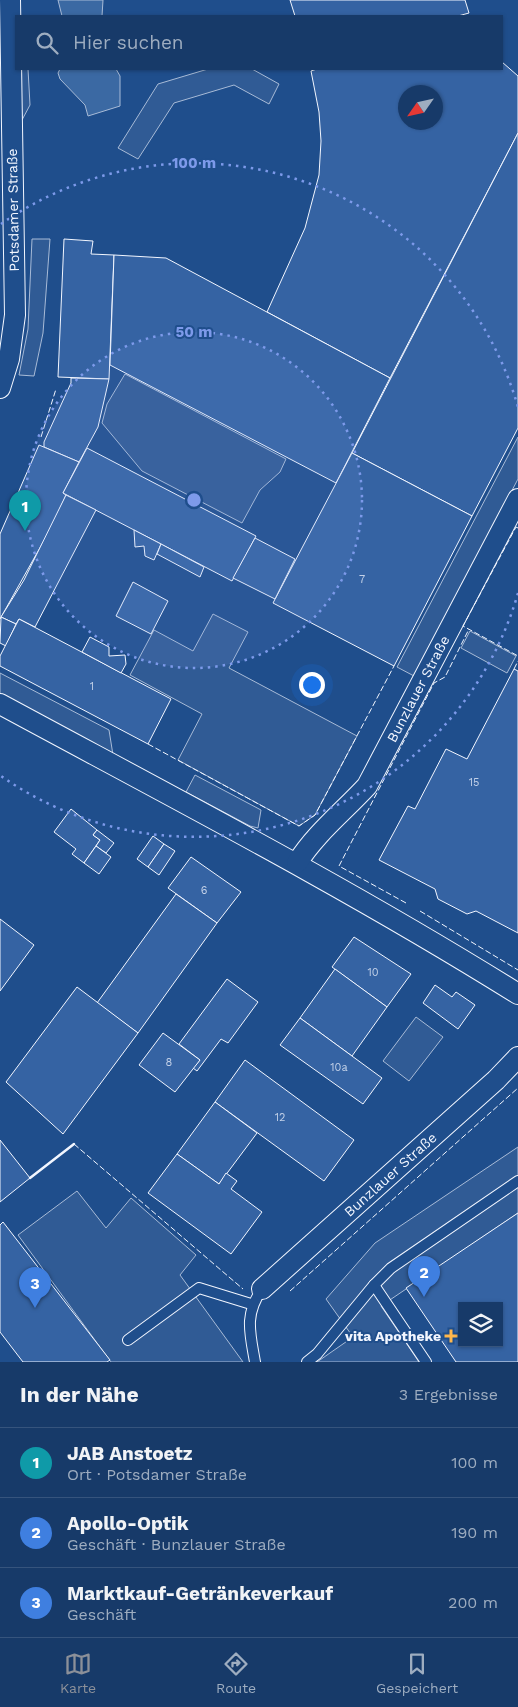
<!DOCTYPE html>
<html lang="de">
<head>
<meta charset="utf-8">
<style>
	body { margin:0; font-family:"Work Sans",sans-serif; background:#20416f; color:#f1f3f6 }
	.controls { position:absolute; right:15px; bottom:15px; display:grid; overflow:hidden; border-radius:0px; box-shadow:0 1px 4px #0004 }
	.controls button { width:45px; height:45px; display:grid; place-items:center; padding:0; border:0; border-bottom:1px solid #36547d; background:#173a69; color:#f1f3f6; font:25px sans-serif }
	.compass { position:absolute; left:398px; top:85px; width:45px; height:45px; border-radius:50%; background:#173a69; box-shadow:0 1px 4px #0004; rotate:236deg }
	.you { position:absolute; left:311px; top:684px; width:18px; height:18px; margin:-12px; border:4px solid #fff; border-radius:50%; background:#1a73e8; box-shadow:0 0 0 8px #1a73e833 }
	.badge { display:grid; place-items:center; width:32px; height:32px; border-radius:50%; background:#8c9099; color:#fff; font-size:16px; font-weight:700 }
	.pin { position:absolute; translate:-50% -41px; filter:drop-shadow(0 1px 2px #0008) }
	.pin::after { content:''; position:absolute; top:26px; width:18px; height:15px; background:inherit; clip-path:polygon(0 0,100% 0,50% 100%) }
	.list { margin:0; padding:0; list-style:none }
	h2 { display:flex; justify-content:space-between; align-items:center; height:65px; margin:0; padding:0 20px; font-size:21px }
	h2 small { font-size:16px; font-weight:400; color:#9eadc0 }
	.list li { display:grid; grid-template-columns:32px 1fr auto; gap:15px; align-items:center; box-sizing:border-box; height:70px; padding:0 20px; border-top:1px solid #36547d }
	.list b { display:block; font-size:19px; white-space:nowrap }
	.list p { margin:0; font-size:16px; white-space:nowrap; color:#9eadc0 }
	.list em { font-size:16px; font-style:normal; color:#9eadc0 }
	.icon { flex:none; width:28px; height:28px; fill:none; stroke:currentColor; stroke-width:2; stroke-linecap:round; stroke-linejoin:round }
	.map { position:relative; flex:none; width:518px; height:1362px; overflow:hidden }
	.search { position:absolute; background:#173a69; box-shadow:0 1px 4px #0004; left:15px; right:15px; top:15px; height:55px; display:flex; align-items:center; gap:12px; box-sizing:border-box; padding:0 18px; border-radius:0px; color:#9eadc0; font-size:19px }
	.sheet { height:275px; background:#173a69 }
	nav { display:flex; justify-content:space-around; align-items:center; box-sizing:border-box; height:70px; border-top:1px solid #36547d; background:#173a69; font-size:14px; color:#9eadc0 }
	nav a { display:grid; justify-items:center; gap:2px }
	nav .on { color:#8c9099 }
	.map>svg:first-child { display:block }
	.parking { fill:#305b95; stroke:#a8bbd7 }
	.water { fill:#3b69a3; stroke:#a8bbd7 }
	.building { fill:#3563a3; stroke:#f2f6ff; fill-rule:evenodd }
	.lines { fill:none; stroke-linecap:round; stroke-linejoin:round }
	.lane-casing { stroke:#f2f6ff; stroke-width:12 }
	.street-casing { stroke:#f2f6ff; stroke-width:22 }
	.lane { stroke:#1f4e8c; stroke-width:10 }
	.street { stroke:#1f4e8c; stroke-width:20 }
	.fence { stroke:#f2f6ff; stroke-width:1; stroke-dasharray:6 2.5; stroke-linecap:butt }
	.wall { stroke:#f2f6ff; stroke-width:2.5 }
	.ring { fill:none; stroke:#7d9aea; stroke-width:2.5; stroke-dasharray:2.5 5 }
	.poi-dot { fill:#ffb74d; stroke:#1f4e8c; stroke-width:2 }
	.labels { text-anchor:middle; stroke-width:4; stroke-linejoin:round; paint-order:stroke }
	.number-label { font-size:11px; fill:#c3d1e8 }
	.street-label { font-size:14px; fill:#f2f6ff; stroke:#1f4e8c }
	.poi-label { font-size:14px; font-weight:bold; fill:#f2f6ff; stroke:#1f4e8c; text-anchor:end }
	.centre { fill:#7d9aea; stroke:#1f4e8c; stroke-width:2.5 }
	.ring-label { font-size:15px; text-anchor:middle; font-weight:bold; fill:#7d9aea; stroke:#1f4e8c; stroke-width:4; stroke-linejoin:round; paint-order:stroke }
</style>
</head>
<body>
<div class="map">
<svg width="518" height="1362" viewBox="0 0 518 1362">
	<rect width="100%" height="100%" fill="#1f4e8c"/>
	<!-- parking -->
	<g class="parking">
		<path d="M20 69H28L30 105 22 120Z"/>
		<path d="M208 69H252L279 84 269 104 234 85 174 103 138 159 118 148 158 84Z"/>
		<path d="M32 239H50L43 333 34 376 19 375 28 329Z"/>
		<path d="M125 374 286 459 280 472 260 490 242 523 142 471 102 423 107 404Z"/>
		<path d="M518 437V479L414 676 397 667Z"/>
		<path d="M213 614 248 632 229 668 357 736 315 815 299 826 178 760 202 714 130 675 154 630 193 651Z"/>
		<path d="M470 631 516 656 507 673 461 648Z"/>
		<path d="M0 673 109 730 113 755 0 694Z"/>
		<path d="M195 775 261 810 258 828 250 826 186 792Z"/>
		<path d="M416 1017 443 1037 409 1081 383 1061Z"/>
		<path d="M518 1147V1213L381 1306 419 1362H317L353 1337 326 1299 375 1243Z"/>
		<path d="M77 1191 106 1228 131 1198 196 1255 180 1275 243 1362H111L18 1235Z"/>
	</g>
	<!-- water -->
	<g class="water">
		<path d="M58 0H103L102 16H62Z"/>
		<path d="M60 69H116L120 76V106L88 116 85 105 60 79 58 73Z"/>
	</g>
	<!-- building -->
	<g class="building">
		<path d="M290 0H465L469 13 458 16H295Z"/>
		<path d="M502 62 518 76V133L390 378 267 312 305 228 319 175 321 141 319 112 311 71 317 69H502ZM406 92H436V122H406Z"/>
		<path d="M518 133V428L472 516 352 453Z"/>
		<path d="M64 239 93 241 91 254 114 255 109 379 58 377Z"/>
		<path d="M114 255 166 258 390 378 336 483 110 365Z"/>
		<path d="M71 378 109 379 98 427 79 462 44 447V442L71 383Z"/>
		<path d="M39 445 79 462 63 493 66 495 51 528 0 619V534Z"/>
		<path d="M87 448 256 536 232 581 63 493Z"/>
		<path d="M352 453 472 516 394 666 273 603Z"/>
		<path d="M66 495 96 510 35 627 19 619 16 624 1 617 24 580Z"/>
		<path d="M134 530 161 544 154 560 145 556 144 546 135 547Z"/>
		<path d="M255 538 295 559 275 599 233 578Z"/>
		<path d="M161 544 204 567 200 577 157 554Z"/>
		<path d="M133 582 168 601 151 634 116 616Z"/>
		<path d="M1 617 16 624 6 646 0 643Z"/>
		<path d="M19 619 171 699 148 744 0 666V656Z"/>
		<path d="M90 637 109 647V656L125 655 126 664 121 673 82 652Z"/>
		<path d="M514 669 518 671V933L476 911 467 914 438 899 435 889 379 860 408 806 415 809 446 749 467 759Z"/>
		<path d="M71 809 97 830 93 835 100 840 84 863 72 854 76 849 54 832Z"/>
		<path d="M97 830 114 843 106 853 96 846 100 840 93 835Z"/>
		<path d="M153 836 164 844 148 867 137 859Z"/>
		<path d="M164 844 175 851 159 875 148 867Z"/>
		<path d="M96 846 111 857 99 874 84 863Z"/>
		<path d="M191 857 241 892 217 923 168 888Z"/>
		<path d="M176 894 217 923 138 1033 97 1003Z"/>
		<path d="M0 919 34 945 0 991Z"/>
		<path d="M354 937 411 974 387 1007 332 967Z"/>
		<path d="M335 969 387 1007 352 1056 300 1018Z"/>
		<path d="M227 979 258 1002 228 1043 221 1039 197 1071 193 1068 200 1060 179 1044Z"/>
		<path d="M435 985 452 997 456 992 475 1005 458 1029 423 1003Z"/>
		<path d="M77 987 138 1033 63 1134 6 1082Z"/>
		<path d="M300 1018 382 1078 363 1104 280 1045Z"/>
		<path d="M163 1033 200 1060 175 1092 139 1065Z"/>
		<path d="M245 1060 354 1140 324 1181 215 1102Z"/>
		<path d="M215 1102 257 1133 219 1184 177 1154Z"/>
		<path d="M0 1140 30 1178 0 1202Z"/>
		<path d="M177 1154 219 1184 226 1173 237 1181 231 1189 262 1212 231 1254 148 1193Z"/>
		<path d="M518 1213V1362H456L406 1288ZM462 1306H499V1343H462Z"/>
		<path d="M3 1222 110 1360 107 1362H23L0 1332V1225Z"/>
	</g>
	<g class="lines">
		<defs>
			<g id="lane">
				<path d="M374 1285 426 1362"/>
				<path d="M128 1340 199 1288 251 1304"/>
				<path d="M255 1362C250 1333 244 1315 262 1289"/>
				<path d="M307 1362 317 1354 374 1285 391 1268 518 1181"/>
			</g>
			<g id="street">
				<path d="M0 388 9 359 15 315 10 0"/>
				<path d="M0 704C174 798 350 889 518 994"/>
				<path id="s1" d="M297 863C316 833 343 812 367 786L518 499"/>
				<path id="s2" d="M262 1289 496 1080 518 1057"/>
			</g>
		</defs>
		<!-- lane casing -->
		<use href="#lane" class="lane-casing"/>
		<!-- street casing -->
		<use href="#street" class="street-casing"/>
		<!-- lane -->
		<use href="#lane" class="lane"/>
		<!-- street -->
		<use href="#street" class="street"/>
		<!-- fence -->
		<g class="fence">
			<path d="M41 437 56 389"/>
			<path d="M518 528 516 527 463 626 518 656"/>
			<path d="M514 669 518 661"/>
			<path d="M148 744 299 826 315 815 394 666"/>
			<path d="M406 903 339 866 434 683 445 677 469 629"/>
			<path d="M420 911 518 970"/>
			<path d="M74 1144 243 1289"/>
			<path d="M290 1291 518 1088"/>
		</g>
		<!-- wall -->
		<path class="wall" d="M30 1178 74 1144"/>
	</g>
	<!-- distance rings -->
	<circle cx="194" cy="500" r="168" fill="#7d9aea" fill-opacity=".12"/>
	<g class="ring">
		<circle cx="194" cy="500" r="168"/>
		<path d="M518 593A337 337 0 0 1 1 776M1 224A337 337 0 0 1 518 407"/>
	</g>
	<!-- markers -->
	<path class="poi-dot" d="M448.5 1328.5h5v5h5v5h-5v5h-5v-5h-5v-5h5z"/>
	<g class="labels">
		<!-- number labels -->
		<g class="number-label">
			<text x="362" y="583">7</text>
			<text x="92" y="690">1</text>
			<text x="474" y="786">15</text>
			<text x="204" y="894">6</text>
			<text x="373" y="976">10</text>
			<text x="169" y="1066">8</text>
			<text x="339" y="1071">10a</text>
			<text x="280" y="1121">12</text>
		</g>
		<!-- street labels -->
		<g class="street-label">
			<text transform="translate(13 210) rotate(-91)" y="5">Potsdamer Straße</text>
			<text dy="5" stroke="none"><textPath href="#s1" startOffset="214">Bunzlauer Straße</textPath></text>
			<text dy="5" stroke="none"><textPath href="#s2" startOffset="172">Bunzlauer Straße</textPath></text>
		</g>
		<!-- poi labels -->
		<g class="poi-label">
			<text x="441" y="1341">vita Apotheke</text>
		</g>
	</g>
	<circle cx="194" cy="500" r="8" class="centre"/>
	<g class="ring-label">
		<text x="194" y="168">100 m</text>
		<text x="194" y="337">50 m</text>
	</g>
</svg>
<div class="controls">
<button><svg class="icon" aria-label="layers" viewBox="0 0 24 24"><path d="M12 4l9 5-9 5-9-5zM3 14l9 5 9-5"/></svg></button>
</div>
<svg class="compass" viewBox="-18 -18 36 36"><path d="M0-13l5 13h-10z" fill="#e53935"/><path d="M0 13l5-13h-10z" fill="#9eadc0"/></svg>
<div class="you"></div>
<div class="pin badge" style="left:25px;top:531px;background:#0f9aa8">1</div>
<div class="pin badge" style="left:424px;top:1297px;background:#3f7fe0">2</div>
<div class="pin badge" style="left:35px;top:1308px;background:#3f7fe0">3</div>
<div class="search"><svg class="icon" aria-label="search" viewBox="0 0 24 24"><circle cx="10" cy="10" r="6"/><path d="M15 15l6 6"/></svg>Hier suchen</div>
</div>
<section class="sheet">
<h2>In der Nähe<small>3 Ergebnisse</small></h2>
<ul class="list">
<li><span class="badge" style="background:#0f9aa8">1</span><div><b>JAB Anstoetz</b><p>Ort · Potsdamer Straße</p></div><em>100 m</em></li>
<li><span class="badge" style="background:#3f7fe0">2</span><div><b>Apollo-Optik</b><p>Geschäft · Bunzlauer Straße</p></div><em>190 m</em></li>
<li><span class="badge" style="background:#3f7fe0">3</span><div><b>Marktkauf-Getränkeverkauf</b><p>Geschäft</p></div><em>200 m</em></li>
</ul>
</section>
<nav>
<a class="on"><svg class="icon" aria-label="map" viewBox="0 0 24 24"><path d="M3 6l6-2 6 2 6-2v14l-6 2-6-2-6 2zM9 4v14M15 6v14"/></svg>Karte</a>
<a><svg class="icon" aria-label="directions" viewBox="0 0 24 24"><path d="M12 3l9 9-9 9-9-9zM9 14v-3h6M13 9l2 2-2 2"/></svg>Route</a>
<a><svg class="icon" aria-label="saved" viewBox="0 0 24 24"><path d="M7 4h10v16l-5-4-5 4z"/></svg>Gespeichert</a>
</nav>
</body>
</html>
